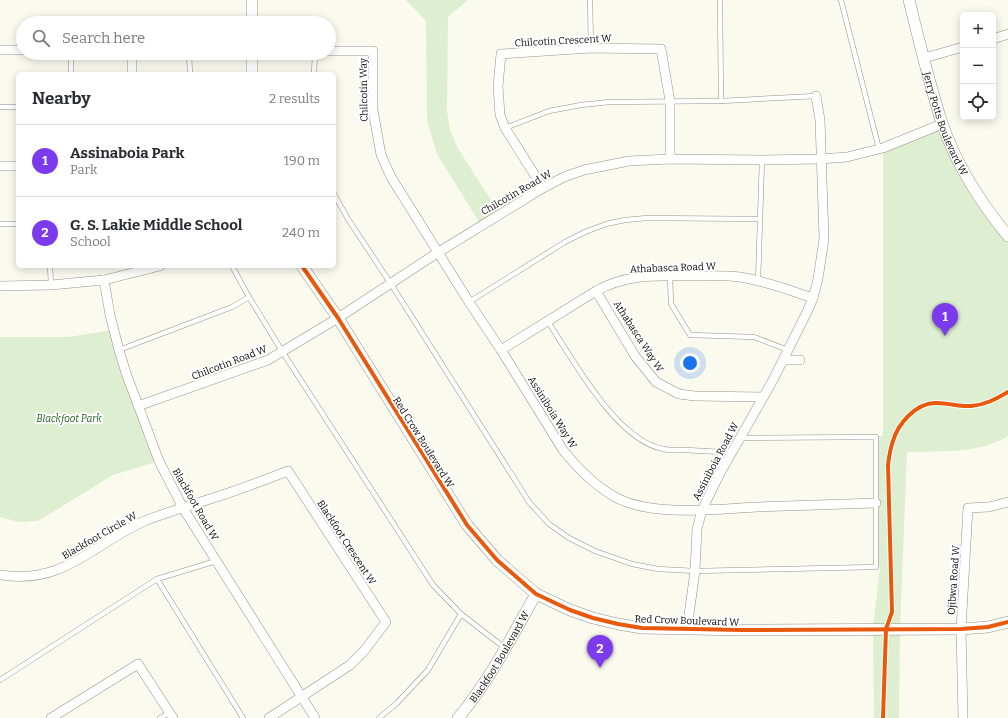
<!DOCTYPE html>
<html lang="en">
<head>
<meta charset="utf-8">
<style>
	body { margin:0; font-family:Bitter,serif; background:#f7f7f7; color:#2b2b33 }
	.controls { position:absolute; right:12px; top:12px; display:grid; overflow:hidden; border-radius:6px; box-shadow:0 2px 10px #0003 }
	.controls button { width:36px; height:36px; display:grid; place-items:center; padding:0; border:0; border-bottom:1px solid #e1e1e2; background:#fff; color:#2b2b33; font:20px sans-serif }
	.you { position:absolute; left:690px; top:363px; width:14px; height:14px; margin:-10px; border:3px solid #fff; border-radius:50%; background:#1a73e8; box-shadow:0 0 0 6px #1a73e833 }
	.badge { display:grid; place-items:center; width:26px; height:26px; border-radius:50%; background:#7c3aed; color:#fff; font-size:13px; font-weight:700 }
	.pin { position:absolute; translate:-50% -33px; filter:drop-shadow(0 1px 2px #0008) }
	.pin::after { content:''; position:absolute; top:21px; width:14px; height:12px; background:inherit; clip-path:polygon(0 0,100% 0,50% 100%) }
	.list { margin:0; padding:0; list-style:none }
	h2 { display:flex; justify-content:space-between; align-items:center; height:52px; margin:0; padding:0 16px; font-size:17px }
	h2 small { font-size:13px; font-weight:400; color:#7c7c81 }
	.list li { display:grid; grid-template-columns:26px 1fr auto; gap:12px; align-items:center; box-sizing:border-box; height:72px; padding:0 16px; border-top:1px solid #e1e1e2 }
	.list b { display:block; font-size:15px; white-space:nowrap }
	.list p { margin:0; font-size:13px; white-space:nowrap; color:#7c7c81 }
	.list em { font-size:13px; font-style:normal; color:#7c7c81 }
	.icon { flex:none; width:22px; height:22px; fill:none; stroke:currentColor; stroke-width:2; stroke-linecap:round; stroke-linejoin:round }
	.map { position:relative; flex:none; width:1008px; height:718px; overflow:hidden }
	.search { position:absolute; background:#fff; box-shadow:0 2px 10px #0003; left:16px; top:16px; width:320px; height:44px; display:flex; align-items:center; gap:10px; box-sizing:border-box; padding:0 14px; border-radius:22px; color:#7c7c81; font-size:15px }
	.panel { position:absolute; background:#fff; box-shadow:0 2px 10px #0003; left:16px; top:72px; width:320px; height:196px; border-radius:6px }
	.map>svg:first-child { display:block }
	.green { fill:#ddefd0 }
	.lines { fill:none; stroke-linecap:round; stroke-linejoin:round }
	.service-casing { stroke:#93938e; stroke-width:5.5 }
	.minor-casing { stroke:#93938e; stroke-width:10 }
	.tertiary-casing { stroke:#93938e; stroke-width:12 }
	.service { stroke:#fefefd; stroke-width:4.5 }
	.minor { stroke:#fefefd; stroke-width:9 }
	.tertiary { stroke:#fefefd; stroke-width:11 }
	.cycleway-casing { stroke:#fff; stroke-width:6 }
	.cycleway { stroke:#e8590c; stroke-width:4 }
	.labels { text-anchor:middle; stroke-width:4; stroke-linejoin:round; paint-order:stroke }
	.street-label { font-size:10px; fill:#0b0b0b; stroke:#fff }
	.park-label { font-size:10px; font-style:italic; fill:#205f20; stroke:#fff }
</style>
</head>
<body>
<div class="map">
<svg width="1008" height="718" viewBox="0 0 1008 718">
	<rect width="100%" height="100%" fill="#fafaef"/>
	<!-- green -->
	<g class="green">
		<path d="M406 0H468L448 17 447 111 450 129 457 147 500 214 481 225 437 154 427 121 426 21Z"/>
		<path d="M942 124 952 147 1008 236V436C979 454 940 451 907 452L900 629 899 718H874L873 629 880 567H876V437L883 436V148Z"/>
		<path d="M114 330 159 461 113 475 38 521 19 522 0 517V337H68Z"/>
	</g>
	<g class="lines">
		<defs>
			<g id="service">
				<path d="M590 0 591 48"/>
				<path d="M720 0 721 101"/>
				<path d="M841 0 879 149"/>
				<path d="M189 53 190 74"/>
				<path d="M71 74V53"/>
				<path d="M314 74 315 53"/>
				<path d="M0 107H18"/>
				<path d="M505 128 549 111 581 105 609 102 721 101 816 96"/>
				<path d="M334 194 348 219 391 284 529 502 549 524 569 538 595 551 632 564 658 569 695 571 876 567V437L740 438"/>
				<path d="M0 224H18"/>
				<path d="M50 266 51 285"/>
				<path d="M232 266 249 297 282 351 433 585 461 614 505 648"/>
				<path d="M670 276 671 304 690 335 754 337 788 350"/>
				<path d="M758 281 762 160"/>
				<path d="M469 302 565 242 585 232 606 224 625 220 647 218 760 219"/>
				<path d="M547 320C572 358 617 442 664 449 671 451 679 450 686 450 701 451 717 452 732 452"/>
				<path d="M119 350 232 307 249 297"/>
				<path d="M157 579 243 718"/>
				<path d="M0 680 157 579 216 561"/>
				<path d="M160 718 169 713"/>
				<path d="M379 718 397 703 428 670 461 614"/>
			</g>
			<g id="minor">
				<path d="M993 39 1008 34"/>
				<path d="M0 50H23"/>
				<path d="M329 51H373V110L381 155 391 177 469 302 501 350 563 450C578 469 595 486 617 498 654 517 716 509 757 507 797 506 836 504 876 503"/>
				<path d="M132 53V74"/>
				<path d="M924 58 963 47"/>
				<path d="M0 166H18"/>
				<path d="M543 188 505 128 500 115 498 86 501 54 591 48 661 49 670 101V159"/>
				<path d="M104 280 110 315 119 350 126 373 159 461 183 508 315 718"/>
				<path d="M0 286 51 285 104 280 160 266"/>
				<path d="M596 291 635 356 656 382 679 394 695 396 763 397"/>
				<path d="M501 350 596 291C628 273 658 276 694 276 709 276 725 275 740 277 765 281 789 290 813 298"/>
				<path d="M783 360H800"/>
				<path d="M138 406 268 360 338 318 437 253 543 188 564 177 584 170 629 161 670 159 762 160 820 159 847 157 883 148 942 124"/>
				<path d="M0 575C66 585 93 543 147 520 168 512 189 506 210 499 236 491 262 481 288 471L386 622 364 651 350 665 269 718"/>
				<path d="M687 629 695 571 697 529 702 510 720 473 773 380 807 312 813 298 818 279 824 239 820 120 816 96"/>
				<path d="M51 718 138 664 173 718"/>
				<path d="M963 718 961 629 968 508 989 507 1008 502"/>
			</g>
			<g id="tertiary">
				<path d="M252 0V23"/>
				<path id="s1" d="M909 0C919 41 929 83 942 123 956 164 981 203 1008 236"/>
				<path d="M252 74V53"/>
				<path d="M302 266 338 318 467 525 497 560 536 594 570 610 593 618 618 624 642 628 742 630 961 629 988 627 1008 622"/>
				<path id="s2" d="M458 718C490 680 512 636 536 594"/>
			</g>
		</defs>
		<!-- service casing -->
		<use href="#service" class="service-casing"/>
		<!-- minor casing -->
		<use href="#minor" class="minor-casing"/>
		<!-- tertiary casing -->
		<use href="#tertiary" class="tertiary-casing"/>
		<!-- service -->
		<use href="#service" class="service"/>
		<!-- minor -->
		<use href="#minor" class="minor"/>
		<!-- tertiary -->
		<use href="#tertiary" class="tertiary"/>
		<defs>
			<g id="cycleway">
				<path d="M302 266 338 318 467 525 497 560 536 594 570 610 593 618 618 624 642 628 742 630 961 629 988 627 1008 622"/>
				<path d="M883 718 886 629 892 612 888 465C889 457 890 449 893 441 898 424 915 404 934 403 946 402 958 407 971 406 985 405 996 399 1008 392"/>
			</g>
		</defs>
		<!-- cycleway casing -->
		<use href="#cycleway" class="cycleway-casing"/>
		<!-- cycleway -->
		<use href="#cycleway" class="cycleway"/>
	</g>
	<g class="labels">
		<!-- street labels -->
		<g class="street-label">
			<text transform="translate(563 40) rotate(-3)" y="4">Chilcotin Crescent W</text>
			<text transform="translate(363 90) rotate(-91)" y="4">Chilcotin Way</text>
			<text dy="4" stroke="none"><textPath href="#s1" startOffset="129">Jerry Potts Boulevard W</textPath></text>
			<text transform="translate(516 192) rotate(-30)" y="4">Chilcotin Road W</text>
			<text transform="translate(673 267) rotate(-2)" y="4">Athabasca Road W</text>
			<text transform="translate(639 336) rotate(57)" y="4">Athabasca Way W</text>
			<text transform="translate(229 362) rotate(-21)" y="4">Chilcotin Road W</text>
			<text transform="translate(553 412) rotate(58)" y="4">Assiniboia Way W</text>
			<text transform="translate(424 442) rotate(58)" y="4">Red Crow Boulevard W</text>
			<text transform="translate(715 461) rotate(-62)" y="4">Assiniboia Road W</text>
			<text transform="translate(196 504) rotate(60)" y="4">Blackfoot Road W</text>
			<text transform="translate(99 535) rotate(-30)" y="4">Blackfoot Circle W</text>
			<text transform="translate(347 542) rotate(57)" y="4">Blackfoot Crescent W</text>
			<text transform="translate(953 580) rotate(-86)" y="4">Ojibwa Road W</text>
			<text transform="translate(687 620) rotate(2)" y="4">Red Crow Boulevard W</text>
			<text dy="4" stroke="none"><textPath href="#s2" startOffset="74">Blackfoot Boulevard W</textPath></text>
		</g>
		<!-- park labels -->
		<g class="park-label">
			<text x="69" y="422">Blackfoot Park</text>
		</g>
	</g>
</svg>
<div class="controls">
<button>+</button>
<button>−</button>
<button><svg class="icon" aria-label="locate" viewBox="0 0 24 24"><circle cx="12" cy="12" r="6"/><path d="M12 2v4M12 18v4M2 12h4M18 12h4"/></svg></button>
</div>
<div class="you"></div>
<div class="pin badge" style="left:945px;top:336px">1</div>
<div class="pin badge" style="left:600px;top:668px">2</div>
<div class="search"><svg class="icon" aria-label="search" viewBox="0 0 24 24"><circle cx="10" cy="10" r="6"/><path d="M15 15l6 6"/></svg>Search here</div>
<section class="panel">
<h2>Nearby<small>2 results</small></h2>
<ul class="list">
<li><span class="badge">1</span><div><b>Assinaboia Park</b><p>Park</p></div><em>190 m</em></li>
<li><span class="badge">2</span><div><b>G. S. Lakie Middle School</b><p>School</p></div><em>240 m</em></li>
</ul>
</section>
</div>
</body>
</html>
